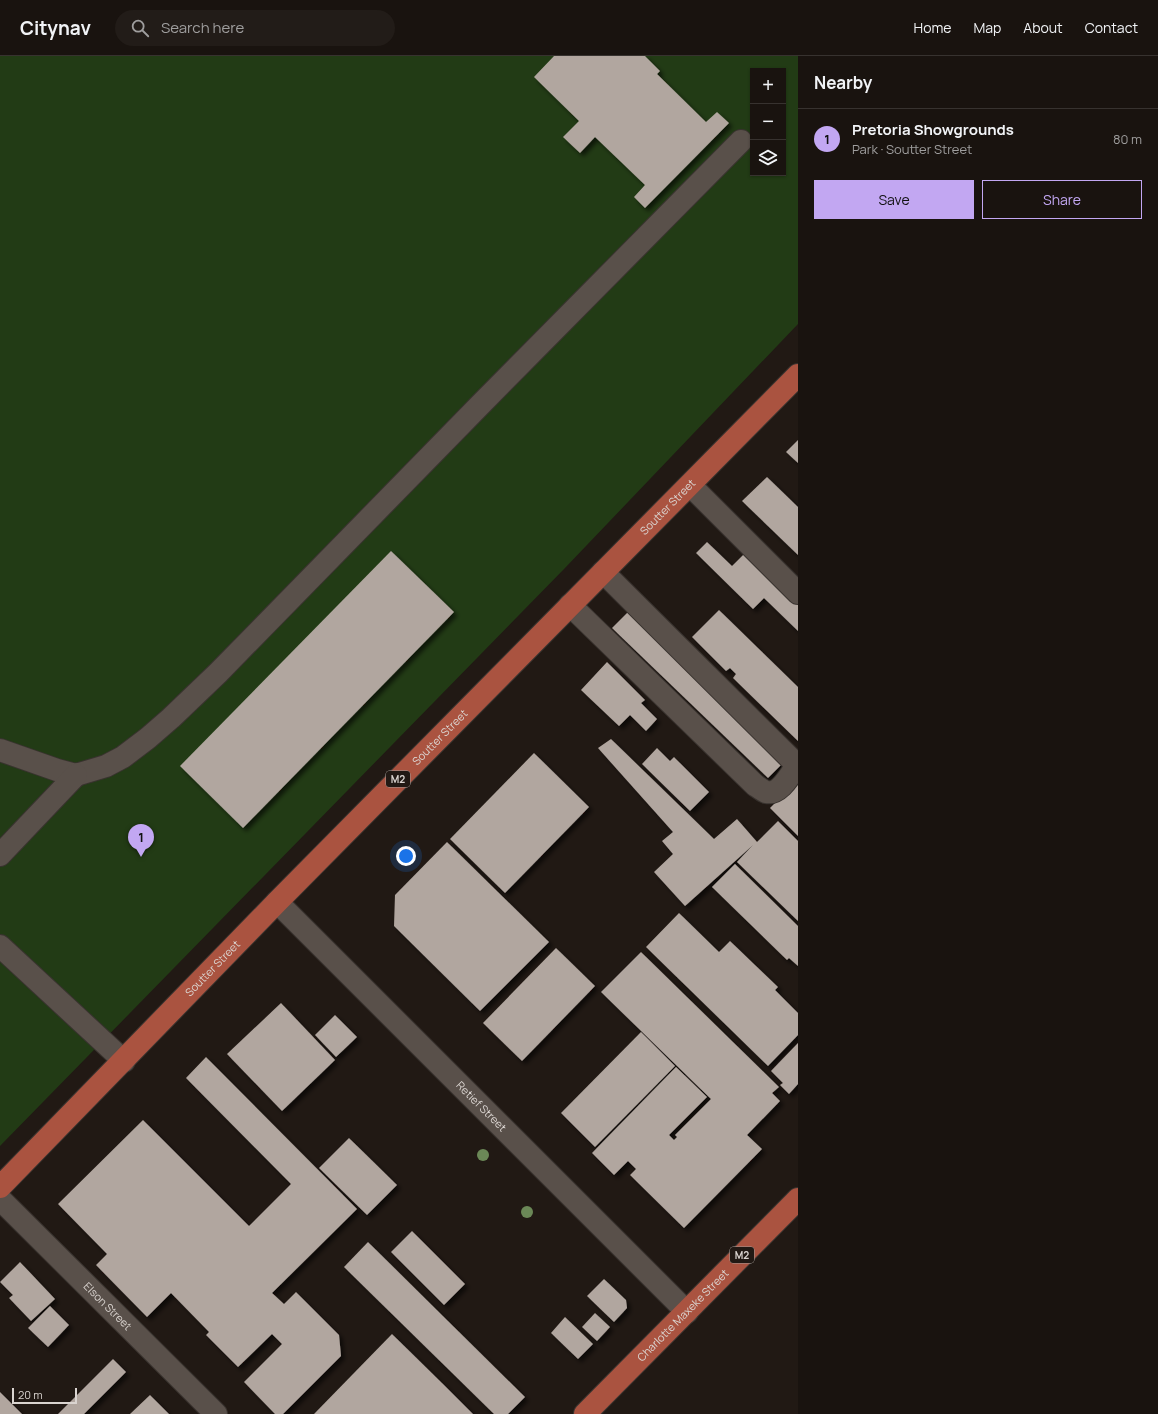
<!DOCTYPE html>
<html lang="en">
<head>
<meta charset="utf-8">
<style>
	body { margin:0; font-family:Manrope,sans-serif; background:#221c18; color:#f1f3f6 }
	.controls { position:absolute; right:12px; top:12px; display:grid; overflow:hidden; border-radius:0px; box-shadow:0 1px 3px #0004 }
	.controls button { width:36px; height:36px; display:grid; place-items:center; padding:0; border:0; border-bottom:1px solid #37322f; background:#19130f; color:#f1f3f6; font:20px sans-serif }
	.scale { position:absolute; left:12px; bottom:10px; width:65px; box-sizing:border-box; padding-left:4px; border:2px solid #dad4d0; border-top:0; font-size:11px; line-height:14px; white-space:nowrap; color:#dad4d0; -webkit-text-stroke:3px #211914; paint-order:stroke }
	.you { position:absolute; left:406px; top:800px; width:14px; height:14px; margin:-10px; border:3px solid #fff; border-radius:50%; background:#1a73e8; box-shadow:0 0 0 6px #1a73e833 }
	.badge { display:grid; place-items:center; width:26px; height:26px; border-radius:50%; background:#c2a7f2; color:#111; font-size:13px; font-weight:700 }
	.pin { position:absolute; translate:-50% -33px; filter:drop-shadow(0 1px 2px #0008) }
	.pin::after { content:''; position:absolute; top:21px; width:14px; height:12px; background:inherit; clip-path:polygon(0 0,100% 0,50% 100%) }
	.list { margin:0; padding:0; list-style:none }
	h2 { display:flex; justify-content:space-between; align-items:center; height:52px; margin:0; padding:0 16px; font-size:17px }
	h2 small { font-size:13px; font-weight:400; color:#9f9e9e }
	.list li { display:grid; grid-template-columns:26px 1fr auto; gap:12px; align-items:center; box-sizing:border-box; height:60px; padding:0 16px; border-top:1px solid #37322f }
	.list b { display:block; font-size:15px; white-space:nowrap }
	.list p { margin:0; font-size:13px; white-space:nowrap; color:#9f9e9e }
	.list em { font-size:13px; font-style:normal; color:#9f9e9e }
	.actions { display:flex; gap:8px; padding:12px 16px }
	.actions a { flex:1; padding:9px 0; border:1px solid #c2a7f2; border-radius:0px; text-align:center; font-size:14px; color:#c2a7f2 }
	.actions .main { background:#c2a7f2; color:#111 }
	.icon { flex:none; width:22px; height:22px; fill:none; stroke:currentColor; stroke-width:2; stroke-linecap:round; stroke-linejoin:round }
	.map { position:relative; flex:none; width:798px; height:1358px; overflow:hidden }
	header { display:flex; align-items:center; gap:24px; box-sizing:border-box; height:56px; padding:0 20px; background:#19130f; border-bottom:1px solid #37322f }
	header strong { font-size:19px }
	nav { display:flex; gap:22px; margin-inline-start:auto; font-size:14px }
	.search { width:280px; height:36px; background:#221c18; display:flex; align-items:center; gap:10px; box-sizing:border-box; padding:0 14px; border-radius:22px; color:#9f9e9e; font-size:15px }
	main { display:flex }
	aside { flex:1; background:#19130f }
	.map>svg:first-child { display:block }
	.green { fill:#223b15; fill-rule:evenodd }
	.building { fill:#b1a69f; filter:url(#shadow) }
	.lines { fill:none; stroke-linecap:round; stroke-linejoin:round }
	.minor-casing { stroke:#39332f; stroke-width:24 }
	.major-casing { stroke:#39332f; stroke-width:24 }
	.minor { stroke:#59504a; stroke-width:22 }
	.major { stroke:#aa5340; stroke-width:22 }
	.tree { fill:#6b8857 }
	.labels { text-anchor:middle; stroke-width:4; stroke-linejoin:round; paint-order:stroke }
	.shield { fill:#211914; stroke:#a29c98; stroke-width:1 }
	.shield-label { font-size:10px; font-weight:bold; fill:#dad4d0 }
	.street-label { font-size:11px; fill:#dad4d0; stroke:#211914 }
</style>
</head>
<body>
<header>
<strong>Citynav</strong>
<div class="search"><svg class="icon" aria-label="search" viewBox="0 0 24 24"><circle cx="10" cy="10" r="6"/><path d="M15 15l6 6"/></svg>Search here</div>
<nav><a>Home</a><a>Map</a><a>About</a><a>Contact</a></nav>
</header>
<main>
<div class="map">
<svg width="798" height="1358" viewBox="0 0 798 1358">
	<defs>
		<filter id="shadow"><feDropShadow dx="3.5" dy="3.5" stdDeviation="2" flood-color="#0009"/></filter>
	</defs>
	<rect width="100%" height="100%" fill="#211914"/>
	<!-- green -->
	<path class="green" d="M0 0H798V268L565 512 0 1090ZM753 15H783V117H753Z"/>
	<!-- building -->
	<g class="building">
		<path d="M554 0H645L660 15 657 18 706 66 717 56 729 67 645 152 634 141 645 129 595 81 580 97 563 81 579 65 534 21Z"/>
		<path d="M798 384V407L786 396Z"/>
		<path d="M767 421 798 451V499L742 445Z"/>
		<path d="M707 486 732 510 747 495 798 545V575L764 542 753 553 696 497Z"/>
		<path d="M391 495 454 556 243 772 180 710Z"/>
		<path d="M719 554 798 631V685L733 622 736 618 730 612 726 615 692 581Z"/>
		<path d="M629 555 784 706 768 722 612 572Z"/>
		<path d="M607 606 645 644 641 647 657 663 646 675 630 659 619 670 581 634Z"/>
		<path d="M611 683 714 783 737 763 757 786 778 765 798 785V865L737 806 753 789 685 850 654 816 673 798 662 785 673 776 598 692Z"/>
		<path d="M657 692 670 705 674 701 709 736 690 755 642 708Z"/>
		<path d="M534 697 589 751 505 837 450 783Z"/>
		<path d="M797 725 798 727V780L770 752Z"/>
		<path d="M447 786 549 886 480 955 394 870 395 839Z"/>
		<path d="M735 808 798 870V910L789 902 787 904 712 831Z"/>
		<path d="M679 857 719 896 730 885 778 931 775 934 798 957V979L768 1010 646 891Z"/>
		<path d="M556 892 595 930 522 1005 483 967Z"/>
		<path d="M641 896 779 1031 772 1037 780 1045 747 1079 762 1093 684 1172 630 1119 636 1113 628 1105 614 1119 592 1097 676 1011 707 1041 669 1079 674 1084 677 1081 675 1079 711 1043 601 936Z"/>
		<path d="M281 947 335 1004 282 1055 227 998Z"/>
		<path d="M335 959 357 981 336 1001 315 979Z"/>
		<path d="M641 976 675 1010 595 1091 561 1057Z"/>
		<path d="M798 987V1028L789 1038 780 1029 783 1027 771 1015Z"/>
		<path d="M206 1001 357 1153 272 1237 284 1248 296 1236 339 1279 341 1300 283 1358H275L244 1326 282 1288 272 1278 238 1311 206 1279 209 1276 171 1237 147 1261 96 1209 107 1198 58 1148 143 1064 249 1170 291 1128 186 1022Z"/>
		<path d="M349 1082 397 1129 367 1159 319 1112Z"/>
		<path d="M412 1175 465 1228 444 1249 391 1196Z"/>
		<path d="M368 1186 525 1341 508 1358H494L344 1211Z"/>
		<path d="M20 1206 55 1243 31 1265 9 1242 13 1239 0 1226Z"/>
		<path d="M604 1223 626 1244 627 1252 614 1266 587 1240Z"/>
		<path d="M50 1250 69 1269 48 1291 28 1272Z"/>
		<path d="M595 1257 610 1271 597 1285 582 1271Z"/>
		<path d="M565 1261 593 1288 578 1303 551 1277Z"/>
		<path d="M392 1278 444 1329 473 1358H314Z"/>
		<path d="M113 1303 126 1316 84 1358H58Z"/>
		<path d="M0 1336 22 1358H0Z"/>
		<path d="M150 1339 169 1358H130Z"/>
	</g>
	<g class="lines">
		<defs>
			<g id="minor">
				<path d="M690 429 798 537"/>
				<path d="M570 549 755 729C758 731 763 735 766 736 779 739 789 721 795 712L793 705 603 516"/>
				<path d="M0 694 57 714 76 719 106 710 123 701 148 682 171 662 218 617 480 349 741 85"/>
				<path d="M0 799 76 719"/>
				<path id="s1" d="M277 846 687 1256"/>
				<path d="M0 890 124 1005"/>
				<path id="s2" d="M0 1143 216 1358"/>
			</g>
			<g id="major">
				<path id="s3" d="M0 1131 277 846 798 319"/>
				<path id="s4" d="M585 1358 798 1143"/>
			</g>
		</defs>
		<!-- minor casing -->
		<use href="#minor" class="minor-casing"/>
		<!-- major casing -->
		<use href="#major" class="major-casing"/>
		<!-- minor -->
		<use href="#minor" class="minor"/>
		<!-- major -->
		<use href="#major" class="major"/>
	</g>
	<!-- trees -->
	<g class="tree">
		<circle cx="483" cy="1099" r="6"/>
		<circle cx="527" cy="1156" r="6"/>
	</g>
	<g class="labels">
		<!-- shield labels -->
		<g class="shield">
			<rect x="386" y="715" width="24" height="16" rx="3"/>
			<rect x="730" y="1191" width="24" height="16" rx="3"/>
		</g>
		<g class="shield-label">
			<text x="398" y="727">M2</text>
			<text x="742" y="1203">M2</text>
		</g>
		<!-- street labels -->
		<g class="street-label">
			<text dy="4" stroke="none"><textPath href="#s3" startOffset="953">Soutter Street</textPath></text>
			<text dy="4" stroke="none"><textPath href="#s3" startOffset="629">Soutter Street</textPath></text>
			<text dy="4" stroke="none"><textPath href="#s3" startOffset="305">Soutter Street</textPath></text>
			<text dy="4" stroke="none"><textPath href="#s1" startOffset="289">Retief Street</textPath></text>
			<text dy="4" stroke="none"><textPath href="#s2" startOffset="152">Elson Street</textPath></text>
			<text dy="4" stroke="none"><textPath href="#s4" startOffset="139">Charlotte Maxeke Street</textPath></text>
		</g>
	</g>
</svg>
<div class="controls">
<button>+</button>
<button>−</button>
<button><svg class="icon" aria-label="layers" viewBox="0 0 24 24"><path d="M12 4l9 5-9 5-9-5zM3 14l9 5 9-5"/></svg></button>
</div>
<div class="scale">20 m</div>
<div class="you"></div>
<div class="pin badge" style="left:141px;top:801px">1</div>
</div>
<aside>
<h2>Nearby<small></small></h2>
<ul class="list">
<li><span class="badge">1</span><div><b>Pretoria Showgrounds</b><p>Park · Soutter Street</p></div><em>80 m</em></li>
</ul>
<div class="actions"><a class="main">Save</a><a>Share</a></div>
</aside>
</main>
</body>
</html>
